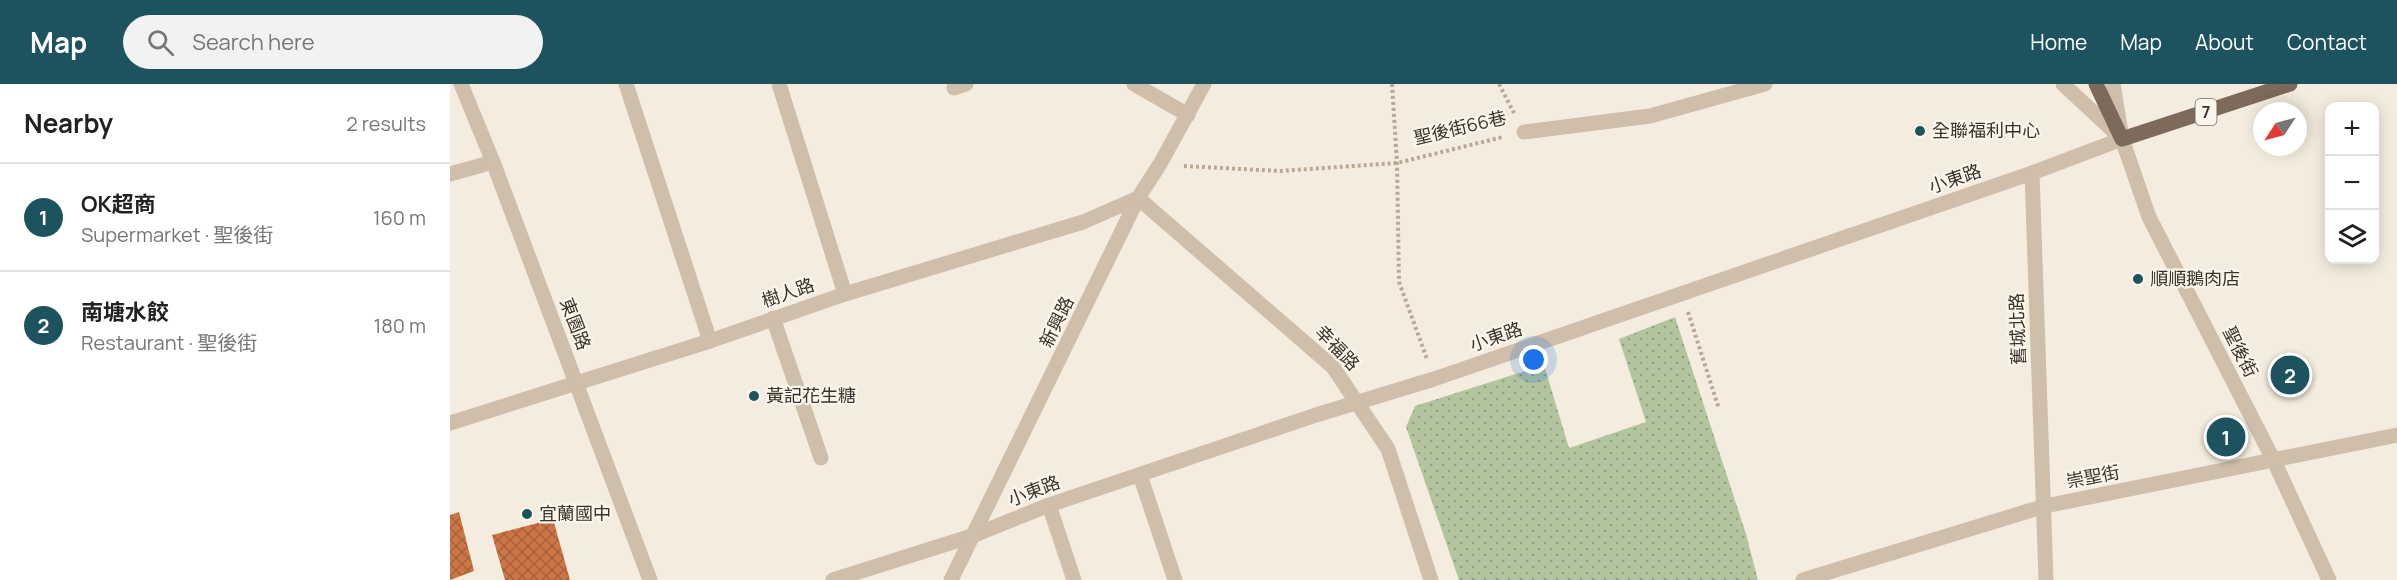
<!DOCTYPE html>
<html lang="en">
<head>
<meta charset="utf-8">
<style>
	body { margin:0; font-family:Manrope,"Noto Sans TC",sans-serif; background:#f2f2f2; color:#222 }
	.controls { position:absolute; right:18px; top:18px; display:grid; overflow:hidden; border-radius:12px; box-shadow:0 3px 15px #0003 }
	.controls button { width:54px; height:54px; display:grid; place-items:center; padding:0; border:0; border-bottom:2px solid #e0e0e0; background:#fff; color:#222; font:30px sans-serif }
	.compass { position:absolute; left:1803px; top:18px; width:54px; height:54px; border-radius:50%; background:#fff; box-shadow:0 3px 15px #0003; rotate:234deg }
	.you { position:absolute; left:1084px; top:276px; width:21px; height:21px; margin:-15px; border:4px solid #fff; border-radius:50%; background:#1a73e8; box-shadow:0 0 0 9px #1a73e833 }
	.badge { display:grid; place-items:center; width:39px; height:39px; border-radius:50%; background:#1d535f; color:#fff; font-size:20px; font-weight:700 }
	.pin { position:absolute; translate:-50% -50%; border:3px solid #fff; box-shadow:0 2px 6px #0006 }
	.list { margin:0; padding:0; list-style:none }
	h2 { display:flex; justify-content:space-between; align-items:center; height:78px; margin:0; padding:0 24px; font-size:26px }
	h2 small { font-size:20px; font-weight:400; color:#767676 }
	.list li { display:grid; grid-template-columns:39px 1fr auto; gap:18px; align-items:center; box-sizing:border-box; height:108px; padding:0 24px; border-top:2px solid #e0e0e0 }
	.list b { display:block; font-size:22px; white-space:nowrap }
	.list p { margin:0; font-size:20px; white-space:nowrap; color:#767676 }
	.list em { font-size:20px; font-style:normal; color:#767676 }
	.icon { flex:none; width:33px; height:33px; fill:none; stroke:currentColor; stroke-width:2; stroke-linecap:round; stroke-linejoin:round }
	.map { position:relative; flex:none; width:1947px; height:496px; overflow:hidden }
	header { display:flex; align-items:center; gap:36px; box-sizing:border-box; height:84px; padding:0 30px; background:#1d535f; color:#fff }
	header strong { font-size:28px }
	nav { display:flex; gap:33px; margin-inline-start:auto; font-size:21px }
	.search { width:420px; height:54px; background:#f2f2f2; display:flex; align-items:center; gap:15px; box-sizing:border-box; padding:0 21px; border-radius:33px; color:#767676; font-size:22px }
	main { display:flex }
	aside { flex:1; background:#fff }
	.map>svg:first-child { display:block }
	.grass { fill:url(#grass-dots) }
	.building { fill:url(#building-cross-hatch) }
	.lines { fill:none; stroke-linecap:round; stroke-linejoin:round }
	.path { stroke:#baa894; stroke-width:4; stroke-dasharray:3 3; stroke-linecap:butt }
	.lane { stroke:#cebeaa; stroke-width:15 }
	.street { stroke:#cebeaa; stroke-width:15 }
	.primary { stroke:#7d6a5a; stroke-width:15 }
	.poi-dot { fill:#1d535f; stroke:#fbf6ec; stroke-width:2 }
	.labels { text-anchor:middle; stroke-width:4.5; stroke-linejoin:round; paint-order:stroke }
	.shield { fill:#fbf6ec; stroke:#756c64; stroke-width:1.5 }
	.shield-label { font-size:16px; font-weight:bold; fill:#3b312a }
	.street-label { font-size:18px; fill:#3b312a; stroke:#fbf6ec }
	.poi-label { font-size:18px; fill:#3b312a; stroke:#fbf6ec; text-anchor:start }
</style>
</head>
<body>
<header>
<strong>Map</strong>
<div class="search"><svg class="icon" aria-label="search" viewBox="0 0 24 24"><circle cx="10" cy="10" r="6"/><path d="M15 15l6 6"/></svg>Search here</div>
<nav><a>Home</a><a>Map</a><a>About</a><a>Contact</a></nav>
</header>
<main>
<aside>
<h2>Nearby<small>2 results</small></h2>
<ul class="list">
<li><span class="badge">1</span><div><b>OK超商</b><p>Supermarket · 聖後街</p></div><em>160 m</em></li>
<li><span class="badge">2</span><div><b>南塘水餃</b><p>Restaurant · 聖後街</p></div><em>180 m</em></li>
</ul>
</aside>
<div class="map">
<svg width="1947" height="496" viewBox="0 0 1947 496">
	<defs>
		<pattern id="grass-dots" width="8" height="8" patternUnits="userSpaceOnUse" patternTransform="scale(1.5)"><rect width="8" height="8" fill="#b3c59e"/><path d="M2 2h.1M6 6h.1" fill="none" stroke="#93a181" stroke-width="1.8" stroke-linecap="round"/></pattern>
		<pattern id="building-cross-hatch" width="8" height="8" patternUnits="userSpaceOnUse" patternTransform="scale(1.5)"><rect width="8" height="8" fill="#cc7546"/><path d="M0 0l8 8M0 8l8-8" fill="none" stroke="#a7613b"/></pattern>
	</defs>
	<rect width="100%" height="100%" fill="#f4eddf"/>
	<!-- grass -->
	<path class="grass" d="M1225 233 1296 450 1308 496H1009L956 343 965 322 1094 281 1119 364 1196 338 1169 255Z"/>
	<!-- building -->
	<g class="building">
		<path d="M9 428 24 487 0 496V431Z"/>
		<path d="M103 435 120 496H55L42 451Z"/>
	</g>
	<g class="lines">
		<!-- path -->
		<g class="path">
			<path d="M942 0 947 79 949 198 977 275"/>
			<path d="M1049 0 1064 29"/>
			<path d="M734 82 830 87 947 79 1053 53"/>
			<path d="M1238 228 1269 325"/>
		</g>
		<!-- lane -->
		<g class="lane">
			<path d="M176 0 260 257"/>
			<path d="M329 0 395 210"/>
			<path d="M684 0 738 31"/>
			<path d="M504 4 516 0"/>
			<path d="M1074 48 1200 32 1315 0"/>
			<path d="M0 90 43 78"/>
			<path d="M323 234 371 374"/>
			<path d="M690 391 725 496"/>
			<path d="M599 421 624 496"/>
			<path d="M383 496 522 452"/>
		</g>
		<!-- street -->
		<g class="street">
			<path d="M11 0 43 78 200 496"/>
			<path d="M1613 0 1672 55"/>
			<path d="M1663 0 1672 55 1699 133 1824 377 1879 496"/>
			<path d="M0 339 260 257 395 210 633 138 688 114 883 283 938 365 981 496"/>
			<path d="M522 452 599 421 866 331 984 295 1582 89"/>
			<path d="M501 496 688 114 710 80 754 0"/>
			<path d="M1353 496 1595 422 1947 351"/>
			<path d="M1596 496 1582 89 1672 55"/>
		</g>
		<!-- primary -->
		<path class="primary" d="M1646 0 1672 55 1840 0"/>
	</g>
	<!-- markers -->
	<g class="poi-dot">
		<circle cx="1470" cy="47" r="6"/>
		<circle cx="1688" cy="195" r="6"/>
		<circle cx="304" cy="312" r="6"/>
		<circle cx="77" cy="430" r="6"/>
	</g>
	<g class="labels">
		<!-- shield labels -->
		<rect class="shield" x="1745.5" y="15" width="21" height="26" rx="4.5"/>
		<g class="shield-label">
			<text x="1756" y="34">7</text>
		</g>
		<!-- street labels -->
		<g class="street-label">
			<text transform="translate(1010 44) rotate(-13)" y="6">聖後街66巷</text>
			<text transform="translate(1505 95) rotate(-19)" y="6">小東路</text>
			<text transform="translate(338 209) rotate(-19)" y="6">樹人路</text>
			<text transform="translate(607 238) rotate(-64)" y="6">新興路</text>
			<text transform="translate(125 240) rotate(69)" y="6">東園路</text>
			<text transform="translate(1568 245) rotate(-92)" y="6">舊城北路</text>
			<text transform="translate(1046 253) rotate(-19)" y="6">小東路</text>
			<text transform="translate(887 264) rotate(46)" y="6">幸福路</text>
			<text transform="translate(1790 268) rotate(63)" y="6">聖後街</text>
			<text transform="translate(1643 393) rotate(-11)" y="6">崇聖街</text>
			<text transform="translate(584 407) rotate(-21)" y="6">小東路</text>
		</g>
		<!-- poi labels -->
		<g class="poi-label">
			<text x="1482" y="53">全聯福利中心</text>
			<text x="1700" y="201">順順鵝肉店</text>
			<text x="316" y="318">黃記花生糖</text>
			<text x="89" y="436">宜蘭國中</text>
		</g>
	</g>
</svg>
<div class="controls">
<button>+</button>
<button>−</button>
<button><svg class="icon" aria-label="layers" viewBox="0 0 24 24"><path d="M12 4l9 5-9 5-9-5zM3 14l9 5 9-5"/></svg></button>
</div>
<svg class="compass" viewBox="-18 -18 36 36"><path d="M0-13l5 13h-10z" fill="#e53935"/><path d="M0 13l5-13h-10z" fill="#767676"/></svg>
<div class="you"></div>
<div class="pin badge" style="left:1776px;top:353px">1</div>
<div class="pin badge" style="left:1840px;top:291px">2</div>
</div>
</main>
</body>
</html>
